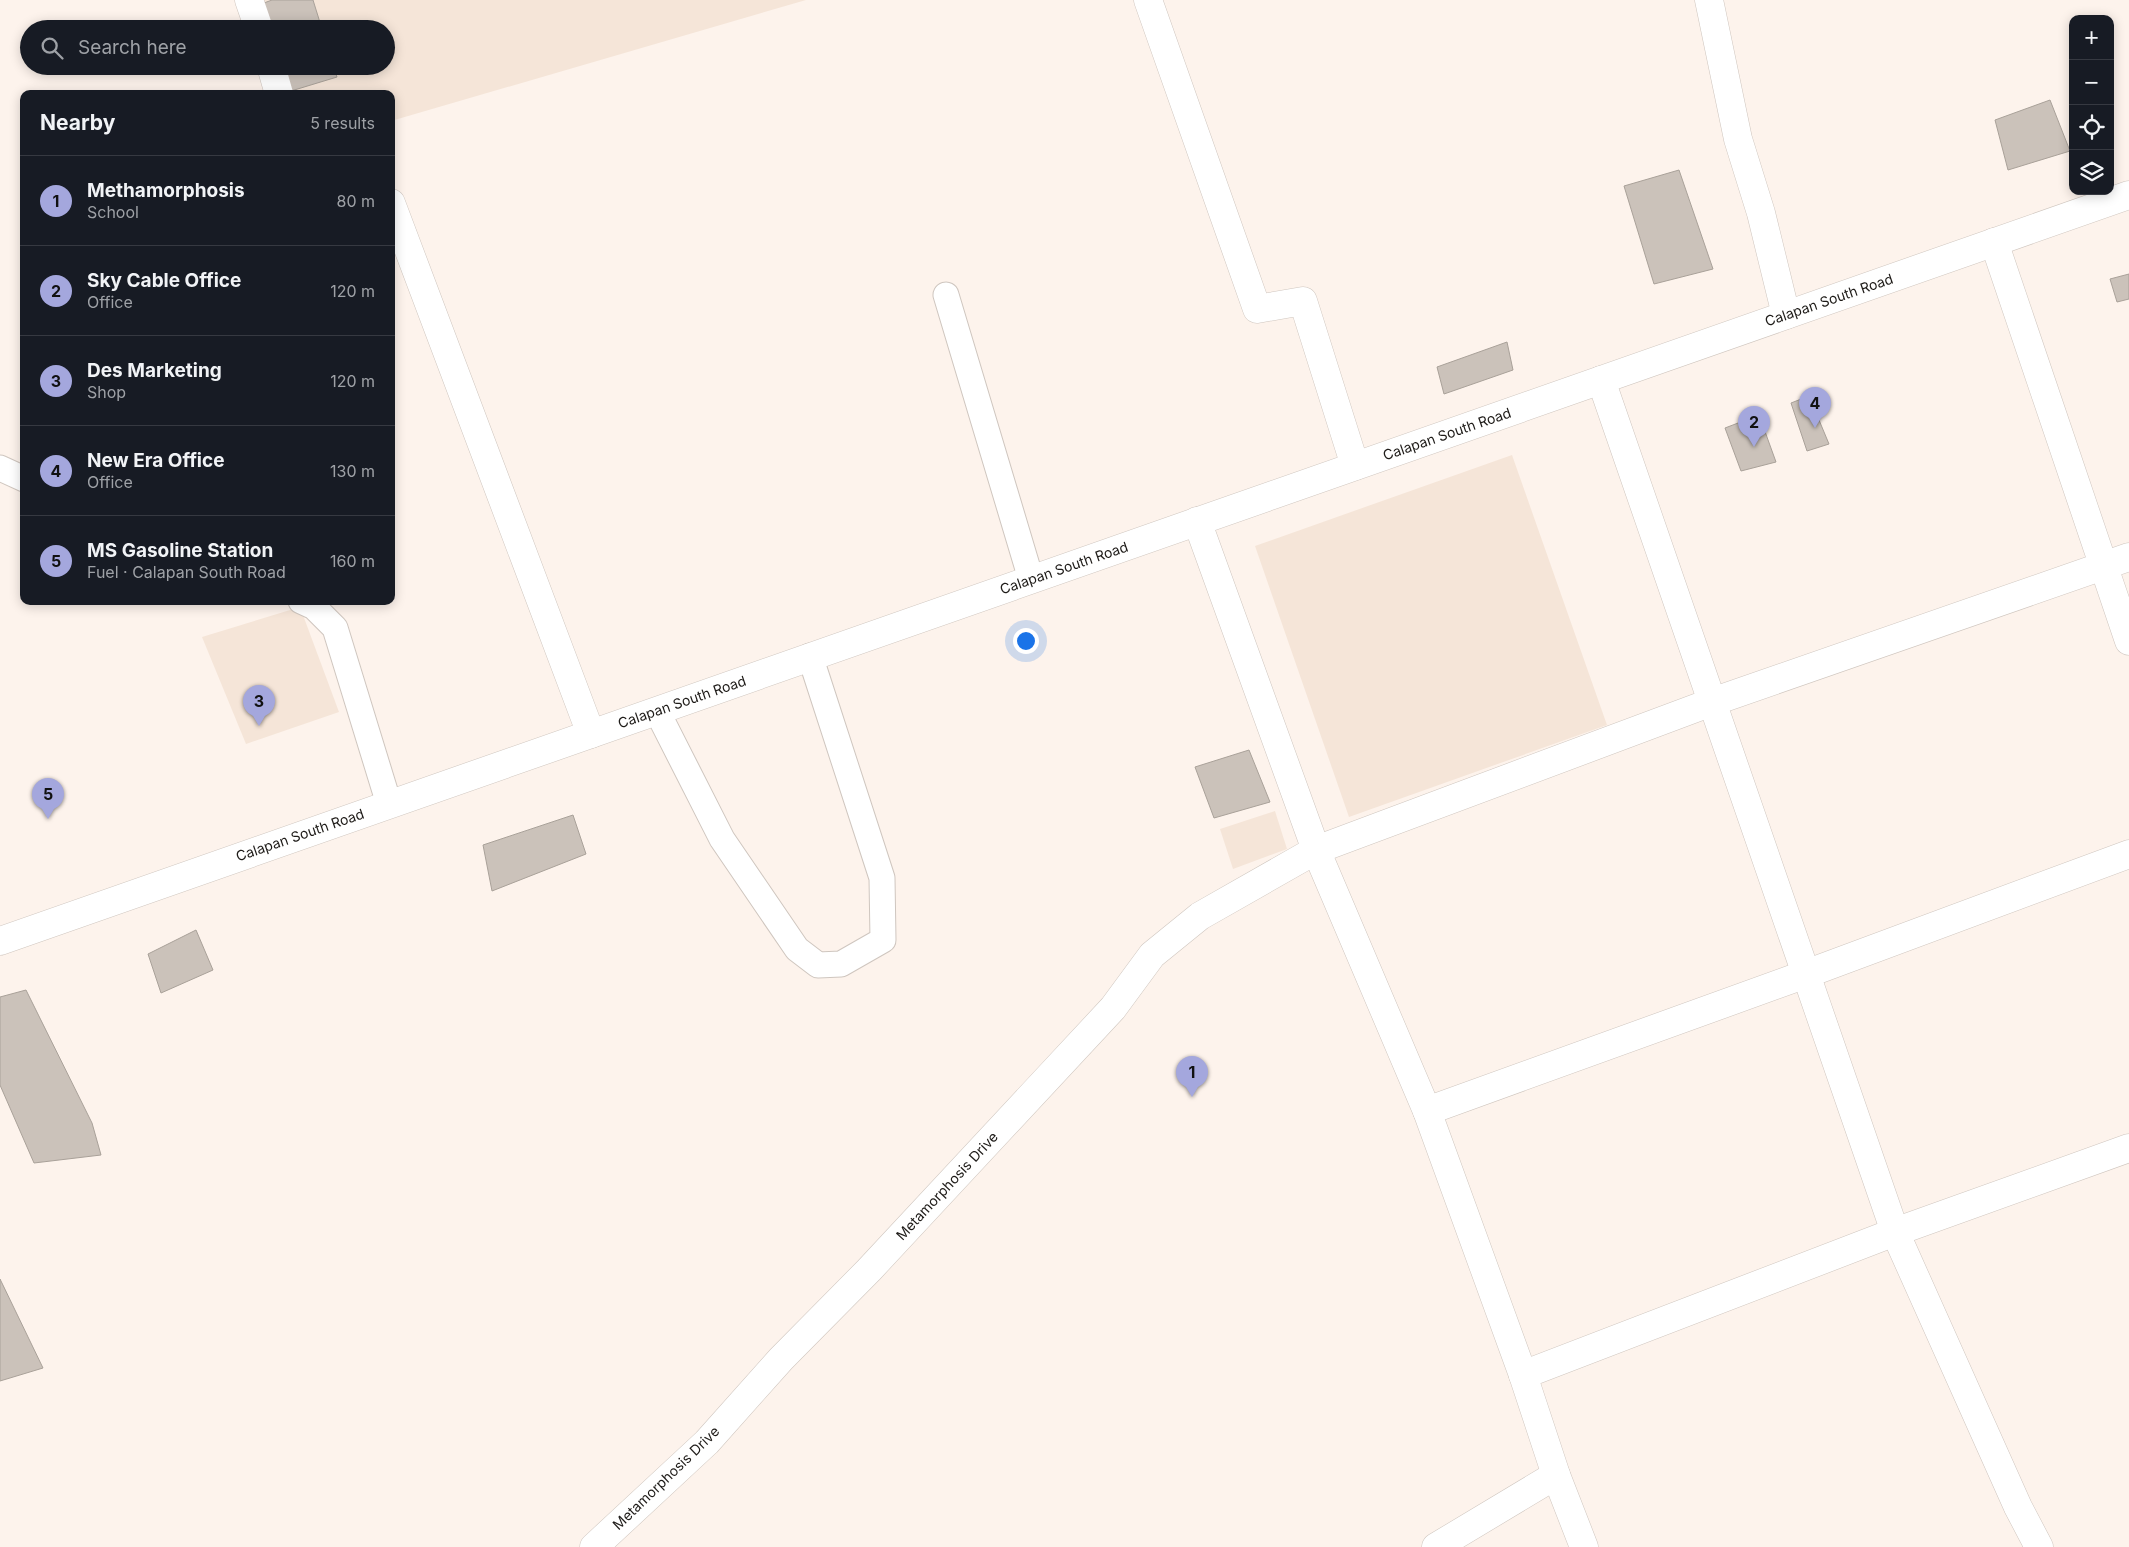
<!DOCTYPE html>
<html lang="en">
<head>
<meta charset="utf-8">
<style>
	body { margin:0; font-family:Inter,sans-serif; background:#242831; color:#f1f3f6 }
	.controls { position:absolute; right:15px; top:15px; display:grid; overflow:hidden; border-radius:10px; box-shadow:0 2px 12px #0003 }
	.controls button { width:45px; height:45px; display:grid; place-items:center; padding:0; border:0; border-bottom:1px solid #363941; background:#171b24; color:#f1f3f6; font:25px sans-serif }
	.you { position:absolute; left:1025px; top:640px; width:18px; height:18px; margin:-12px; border:4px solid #fff; border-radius:50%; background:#1a73e8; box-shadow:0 0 0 8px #1a73e833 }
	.badge { display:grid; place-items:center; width:32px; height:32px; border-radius:50%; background:#a4a7dd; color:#111; font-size:16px; font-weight:700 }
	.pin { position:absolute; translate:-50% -41px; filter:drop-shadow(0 1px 2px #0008) }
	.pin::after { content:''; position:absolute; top:26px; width:18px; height:15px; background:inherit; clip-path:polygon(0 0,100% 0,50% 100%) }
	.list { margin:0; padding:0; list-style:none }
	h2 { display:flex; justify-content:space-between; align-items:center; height:65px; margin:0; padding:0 20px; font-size:21px }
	h2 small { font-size:16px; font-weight:400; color:#9ea1a6 }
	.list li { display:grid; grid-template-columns:32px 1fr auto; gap:15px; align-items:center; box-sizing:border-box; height:90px; padding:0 20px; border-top:1px solid #363941 }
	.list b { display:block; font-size:19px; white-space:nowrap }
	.list p { margin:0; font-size:16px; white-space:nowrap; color:#9ea1a6 }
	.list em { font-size:16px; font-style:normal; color:#9ea1a6 }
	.icon { flex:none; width:28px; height:28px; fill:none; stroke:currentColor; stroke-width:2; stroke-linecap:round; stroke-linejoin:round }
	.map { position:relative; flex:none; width:2129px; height:1547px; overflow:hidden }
	.search { position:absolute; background:#171b24; box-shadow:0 2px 12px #0003; left:20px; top:20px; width:375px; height:55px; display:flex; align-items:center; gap:12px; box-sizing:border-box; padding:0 18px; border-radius:28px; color:#9ea1a6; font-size:19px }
	.panel { position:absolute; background:#171b24; box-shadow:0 2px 12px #0003; left:20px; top:90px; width:375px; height:515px; border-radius:10px }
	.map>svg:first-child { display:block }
	.built { fill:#f5e5d8 }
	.building { fill:#cbc2ba; stroke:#a9a199 }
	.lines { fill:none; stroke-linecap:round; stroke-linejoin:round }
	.lane-casing { stroke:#cfc6bf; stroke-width:27 }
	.street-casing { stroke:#cfc6bf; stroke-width:29 }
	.highway-casing { stroke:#cfc6bf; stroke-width:29 }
	.lane { stroke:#fff; stroke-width:25 }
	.street { stroke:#fff; stroke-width:28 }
	.highway { stroke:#fff; stroke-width:28 }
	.labels { text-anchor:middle; stroke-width:4; stroke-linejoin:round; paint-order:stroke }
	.street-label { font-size:14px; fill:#1e1b18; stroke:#fff }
</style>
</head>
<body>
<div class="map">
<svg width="2129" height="1547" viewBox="0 0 2129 1547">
	<rect width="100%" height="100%" fill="#fdf3ec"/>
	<!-- built -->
	<g class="built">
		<path d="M260 0H806L391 121V94H288L280 66H386V29H269Z"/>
		<path d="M1512 455 1607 725 1349 817 1255 546Z"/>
		<path d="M300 607 339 712 246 744 202 637Z"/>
		<path d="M1275 811 1287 849 1233 869 1220 829Z"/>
	</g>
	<!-- building -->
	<g class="building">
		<path d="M272 0H313L322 29H272L264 3Z"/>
		<path d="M284 66H333L337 77 291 91Z"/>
		<path d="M2050 100 2070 151 2008 170 1995 120Z"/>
		<path d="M1679 170 1713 269 1654 284 1624 186Z"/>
		<path d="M2129 274V299L2117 302 2110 279Z"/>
		<path d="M1507 342 1513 370 1444 394 1437 367Z"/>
		<path d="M1809 396 1829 444 1807 451 1791 403Z"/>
		<path d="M1759 415 1776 462 1741 471 1725 428Z"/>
		<path d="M1249 750 1270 802 1214 818 1195 767Z"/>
		<path d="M573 815 586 854 492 891 483 845Z"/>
		<path d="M196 930 213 970 161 993 148 954Z"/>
		<path d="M26 990 92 1123 101 1155 34 1163 0 1085V997Z"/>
		<path d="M0 1279 43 1368 0 1381Z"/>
	</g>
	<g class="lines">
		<defs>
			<g id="lane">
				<path d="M946 295 1031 579"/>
				<path d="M0 468 24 479"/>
				<path d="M301 601 314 607 335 628 389 804"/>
				<path d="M657 711 722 839 797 949 818 965 841 964 883 940 882 878 810 656"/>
			</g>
			<g id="street">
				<path d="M249 0 259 29"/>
				<path d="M1148 0 1257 309 1303 301 1355 466"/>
				<path d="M1709 0 1738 139 1761 213 1786 315"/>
				<path d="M271 66 279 94"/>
				<path d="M391 203 591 734"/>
				<path d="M1994 242 2129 641"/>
				<path d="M1601 380 1895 1232 2018 1507 2039 1547"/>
				<path d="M1197 521 1316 850 1427 1111 1523 1375 1556 1475 1436 1547"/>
				<path d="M1427 1111 1806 974 2129 854"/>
				<path d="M1523 1375 1895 1232 2129 1148"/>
				<path d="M1556 1475 1584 1547"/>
				<path d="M594 1547 707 1442 781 1359 869 1270 1113 1008 1152 955 1200 916 1316 850 1712 702 2129 557"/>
			</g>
			<path id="highway" d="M0 941 2129 195"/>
		</defs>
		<!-- lane casing -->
		<use href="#lane" class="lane-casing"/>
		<!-- street casing -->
		<use href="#street" class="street-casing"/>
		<!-- highway casing -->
		<use href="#highway" class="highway-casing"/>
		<!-- lane -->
		<use href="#lane" class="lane"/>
		<!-- street -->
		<use href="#street" class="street"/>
		<!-- highway -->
		<use href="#highway" class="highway"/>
	</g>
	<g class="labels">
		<!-- street labels -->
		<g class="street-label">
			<text transform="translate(1829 300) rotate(-19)" y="5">Calapan South Road</text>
			<text transform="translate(1447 434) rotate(-19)" y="5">Calapan South Road</text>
			<text transform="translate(1064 568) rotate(-19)" y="5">Calapan South Road</text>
			<text transform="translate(682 702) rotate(-19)" y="5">Calapan South Road</text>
			<text transform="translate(300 835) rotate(-19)" y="5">Calapan South Road</text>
			<text transform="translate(947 1186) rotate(-47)" y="5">Metamorphosis Drive</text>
			<text transform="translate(666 1478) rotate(-44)" y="5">Metamorphosis Drive</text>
		</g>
	</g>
</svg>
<div class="controls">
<button>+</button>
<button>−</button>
<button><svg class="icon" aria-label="locate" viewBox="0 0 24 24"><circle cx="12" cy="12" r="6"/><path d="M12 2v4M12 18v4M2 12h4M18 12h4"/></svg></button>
<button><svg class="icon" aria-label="layers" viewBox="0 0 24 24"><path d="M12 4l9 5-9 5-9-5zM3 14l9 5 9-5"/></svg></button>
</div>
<div class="you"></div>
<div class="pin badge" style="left:1192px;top:1097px">1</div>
<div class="pin badge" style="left:1754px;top:447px">2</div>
<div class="pin badge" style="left:259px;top:726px">3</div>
<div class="pin badge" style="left:1815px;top:428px">4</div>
<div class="pin badge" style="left:48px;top:819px">5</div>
<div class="search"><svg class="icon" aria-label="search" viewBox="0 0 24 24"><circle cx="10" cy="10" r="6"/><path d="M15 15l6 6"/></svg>Search here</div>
<section class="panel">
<h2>Nearby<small>5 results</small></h2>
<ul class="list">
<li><span class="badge">1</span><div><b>Methamorphosis</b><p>School</p></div><em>80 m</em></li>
<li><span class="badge">2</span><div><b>Sky Cable Office</b><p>Office</p></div><em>120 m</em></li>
<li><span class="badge">3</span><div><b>Des Marketing</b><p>Shop</p></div><em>120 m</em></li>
<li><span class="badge">4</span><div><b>New Era Office</b><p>Office</p></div><em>130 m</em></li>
<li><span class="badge">5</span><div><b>MS Gasoline Station</b><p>Fuel · Calapan South Road</p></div><em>160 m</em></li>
</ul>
</section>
</div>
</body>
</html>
